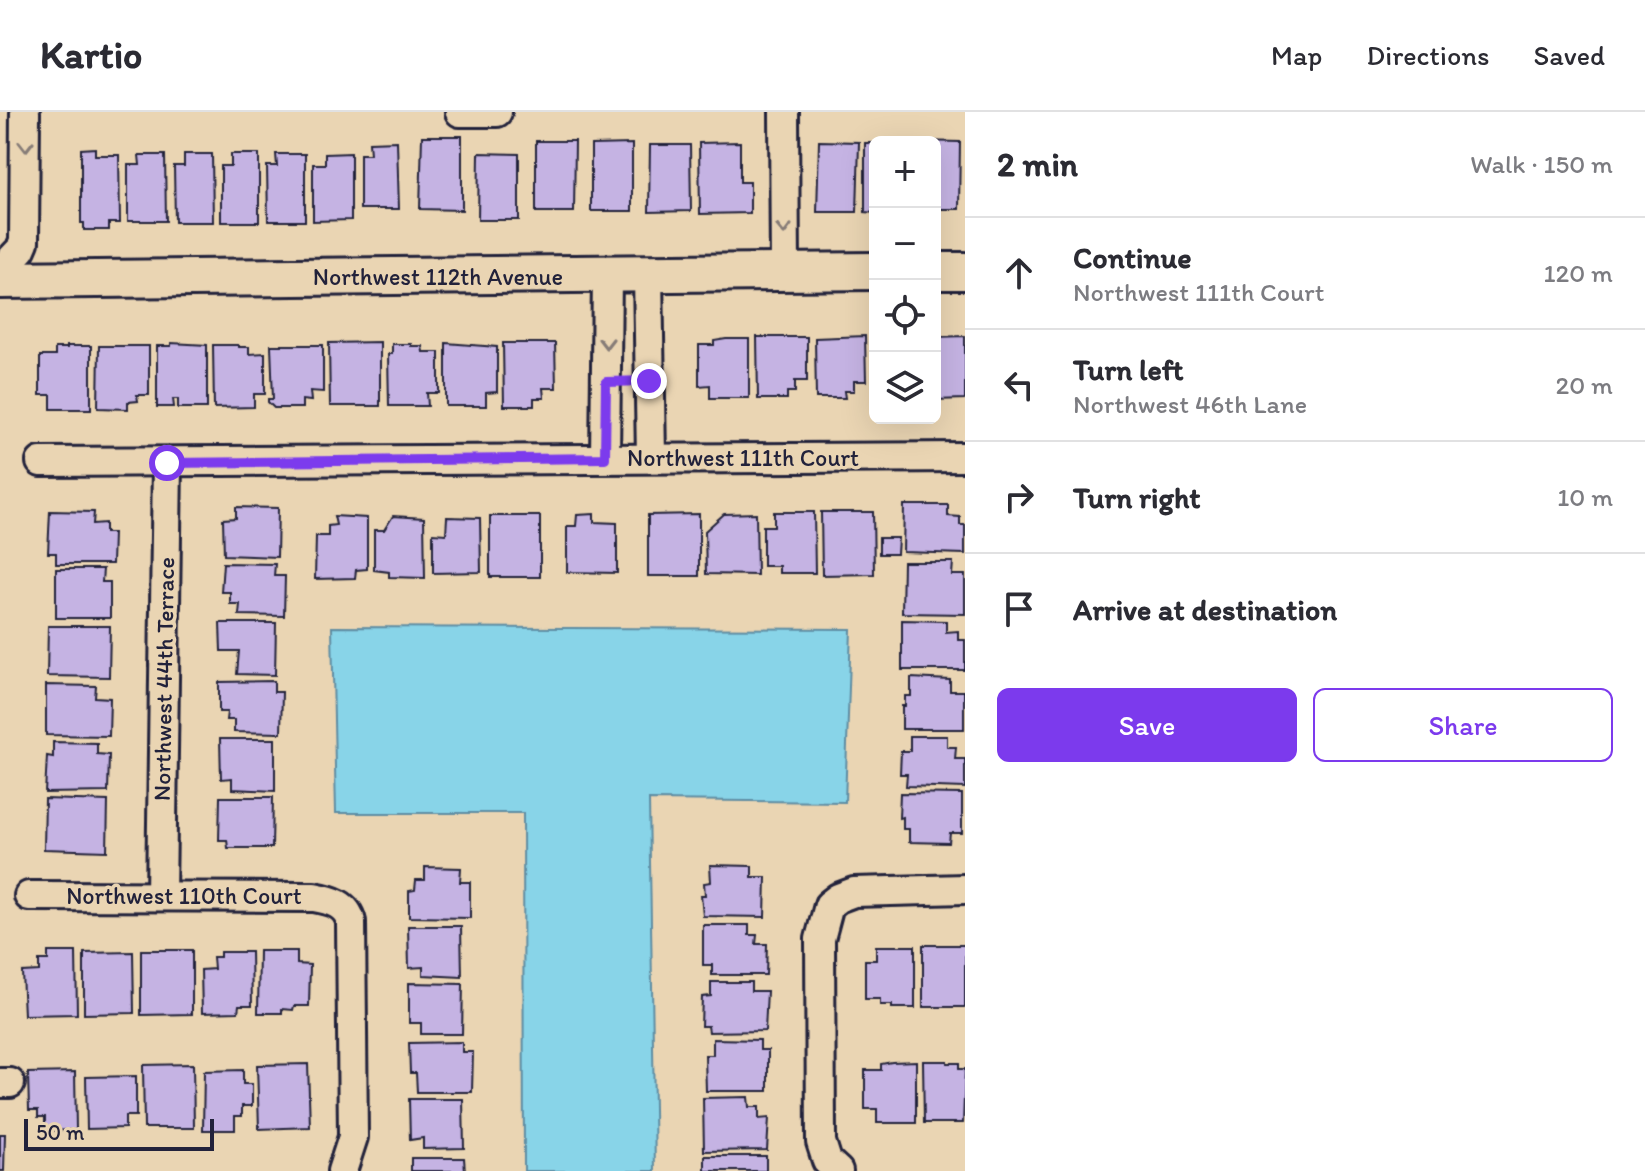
<!DOCTYPE html>
<html lang="en">
<head>
<meta charset="utf-8">
<style>
	body { margin:0; font-family:Itim,sans-serif; background:#f2f2f3; color:#2b2b33 }
	.controls { position:absolute; right:24px; top:24px; display:grid; overflow:hidden; border-radius:12px; box-shadow:0 8px 32px #0002 }
	.controls button { width:72px; height:72px; display:grid; place-items:center; padding:0; border:0; border-bottom:2px solid #e1e1e2; background:#fff; color:#2b2b33; font:40px sans-serif }
	.scale { position:absolute; left:24px; bottom:20px; width:190px; box-sizing:border-box; padding-left:8px; border:4px solid #22223b; border-top:0; font-size:22px; line-height:28px; white-space:nowrap; color:#22223b; -webkit-text-stroke:6px #ead5b3; paint-order:stroke }
	.stop { position:absolute; width:24px; height:24px; margin:-18px; border:6px solid #7c3aed; border-radius:50%; background:#fff }
	.stop.end { background:#7c3aed; border-color:#fff; box-shadow:0 2px 8px #0008 }
	.list { margin:0; padding:0; list-style:none }
	h2 { display:flex; justify-content:space-between; align-items:center; height:104px; margin:0; padding:0 32px; font-size:34px }
	h2 small { font-size:26px; font-weight:400; color:#7c7c81 }
	.list li { display:grid; grid-template-columns:52px 1fr auto; gap:24px; align-items:center; box-sizing:border-box; height:112px; padding:0 32px; border-top:2px solid #e1e1e2 }
	.list b { display:block; font-size:30px; white-space:nowrap }
	.list p { margin:0; font-size:26px; white-space:nowrap; color:#7c7c81 }
	.list em { font-size:26px; font-style:normal; color:#7c7c81 }
	.actions { display:flex; gap:16px; padding:24px 32px }
	.actions a { flex:1; padding:18px 0; border:2px solid #7c3aed; border-radius:12px; text-align:center; font-size:28px; color:#7c3aed }
	.actions .main { background:#7c3aed; color:#fff }
	.icon { flex:none; width:44px; height:44px; fill:none; stroke:currentColor; stroke-width:2; stroke-linecap:round; stroke-linejoin:round }
	.map { position:relative; flex:none; width:965px; height:1059px; overflow:hidden }
	header { display:flex; align-items:center; gap:48px; box-sizing:border-box; height:112px; padding:0 40px; background:#fff; border-bottom:2px solid #e1e1e2 }
	header strong { font-size:38px }
	nav { display:flex; gap:44px; margin-inline-start:auto; font-size:28px }
	main { display:flex }
	aside { flex:1; background:#fff }
	.map>svg:first-child { display:block }
	.water { fill:#88d4e8; stroke:#5f8da3; stroke-width:2 }
	.building { fill:#c5b3e3; stroke:#22223b; stroke-width:2 }
	.lines { fill:none; stroke-linecap:round; stroke-linejoin:round }
	.minor-casing { stroke:#22223b; stroke-width:34 }
	.tertiary-casing { stroke:#22223b; stroke-width:42 }
	.minor { stroke:#ead5b3; stroke-width:28 }
	.tertiary { stroke:#ead5b3; stroke-width:36 }
	.oneway { stroke:#867c77 }
	.route { stroke:#7c3aed; stroke-width:10 }
	.labels { text-anchor:middle; stroke-width:7; stroke-linejoin:round; paint-order:stroke }
	.street-label { font-size:24px; fill:#22223b; stroke:#ead5b3 }
</style>
</head>
<body>
<header>
<strong>Kartio</strong>
<nav><a>Map</a><a>Directions</a><a>Saved</a></nav>
</header>
<main>
<div class="map">
<svg width="965" height="1059" viewBox="0 0 965 1059">
	<rect width="100%" height="100%" fill="#ead5b3"/>
	<filter id="ink" filterUnits="userSpaceOnUse"><feTurbulence type="fractalNoise" baseFrequency=".0125" numOctaves="2"/><feDisplacementMap in="SourceGraphic" scale="16" xChannelSelector="R" yChannelSelector="G"/><feConvolveMatrix kernelMatrix="1 2 1 2 8 2 1 2 1" color-interpolation-filters="sRGB"/></filter>
	<g filter="url(#ink)">
		<!-- water -->
		<path class="water" d="M332 515 851 517 845 690 649 688 655 1059H524L523 701H336Z"/>
		<!-- building -->
		<g class="building">
			<path d="M422 24H462V98L420 97Z"/>
			<path d="M397 29 399 97H360V42H370L369 30Z"/>
			<path d="M536 29H575L574 100H536Z"/>
			<path d="M819 29 859 30 857 100H817Z"/>
			<path d="M919 29 960 30 959 97H935V30Z"/>
			<path d="M740 30V70H750V101L700 102 699 31Z"/>
			<path d="M865 31H875V101L865 100Z"/>
			<path d="M632 32V99H591V33Z"/>
			<path d="M650 33H690L691 99 649 100Z"/>
			<path d="M95 36V43H119L120 111H109V118H84V111H81V37Z"/>
			<path d="M351 41V108L313 109V52H325V42Z"/>
			<path d="M479 41 519 42V108H478Z"/>
			<path d="M184 42H212L213 110H175L174 54H184Z"/>
			<path d="M231 42H259V110H221V54H231Z"/>
			<path d="M276 42H305V109H268L267 54H277Z"/>
			<path d="M139 43H165L166 109H128V53H140Z"/>
			<path d="M865 224 866 269H854V279H844L845 286H816L815 226Z"/>
			<path d="M965 224V287L935 288V225Z"/>
			<path d="M757 225H807V269H795V280H787V287H758Z"/>
			<path d="M873 226H875V288H874Z"/>
			<path d="M726 227H749V286H710V273L699 274V233H714V229Z"/>
			<path d="M380 230V294H330L329 231Z"/>
			<path d="M171 231 207 233V296H178V287H173L174 295H157V234H171Z"/>
			<path d="M446 231 497 235V280L486 281V294H446Z"/>
			<path d="M503 231H555L556 276H543L544 286H534V294H504Z"/>
			<path d="M392 232H411V234H422L423 240H439V281H427L428 294H389L388 242H392Z"/>
			<path d="M213 233H238V235H249V242L265 241V282H254V295L214 296Z"/>
			<path d="M271 233H323V280L310 279 311 289 302 288V296H274L268 290V287H273Z"/>
			<path d="M67 234H91V297H51V283H40V244H55V236H67Z"/>
			<path d="M99 234H149V283H137L138 289 128 290V297L98 296Z"/>
			<path d="M904 393H948V404L960 405V413H965V442L903 440Z"/>
			<path d="M236 395 278 396 277 445 224 443 223 407 236 406Z"/>
			<path d="M50 399 94 400 93 412 105 411V421H113L112 452H56V441H48Z"/>
			<path d="M774 400H814L815 461H779V454H763V414H774Z"/>
			<path d="M821 400H873L874 462 822 463Z"/>
			<path d="M756 401 757 463 706 462 705 419 724 402Z"/>
			<path d="M594 402V410L617 411V461L567 460V414H576L577 403Z"/>
			<path d="M699 402V464H648V403Z"/>
			<path d="M334 404 367 406V457L356 458 355 466 315 467 316 424H328V414L336 413Z"/>
			<path d="M393 404 424 406 425 466 389 465V460L374 458V418H384Z"/>
			<rect x="490" y="404" width="50" height="61"/>
			<path d="M447 405 480 406 481 460 433 461V421L446 422Z"/>
			<path d="M879 426H898L897 442H879Z"/>
			<path d="M903 450H953L952 463H965V502L902 501Z"/>
			<path d="M223 451 275 452 274 464H285L284 504 239 503 240 492H230V480H221Z"/>
			<path d="M56 457H103L102 470H110V506H56Z"/>
			<path d="M902 508 946 509V520L958 519V528H965V558H902Z"/>
			<path d="M220 511H276L275 563 237 562 239 539H221Z"/>
			<path d="M48 514H110L109 565 47 564Z"/>
			<path d="M911 566 950 568V579H964V617H902V594H905V584H911Z"/>
			<path d="M274 569V580H282L281 621 234 620V608H226L227 600H219V570Z"/>
			<path d="M46 573 96 574 95 585 110 586 109 624 46 623Z"/>
			<path d="M910 624H947V635H956L955 647H965V676L906 674 907 662H900L901 639H910Z"/>
			<path d="M220 627H275V679L232 677V666L221 667Z"/>
			<path d="M53 630 97 631V642L109 643 108 680 45 681 47 644 53 645Z"/>
			<path d="M900 681 962 682V721H950L949 731 909 730V717H903V705L899 706Z"/>
			<path d="M220 685H273L272 736H228L227 728H219Z"/>
			<path d="M45 687 108 689 107 739 44 737Z"/>
			<path d="M710 753 752 754V765H766L765 805 703 804 701 783H705L704 771 711 770Z"/>
			<path d="M425 755 461 756 460 770H470V806L409 805V779L415 778 416 768H425Z"/>
			<path d="M703 813H749V823H757L756 832H767L766 863H712V853H703Z"/>
			<path d="M408 814H461L462 865 423 863V855L409 856Z"/>
			<rect x="923" y="833" width="42" height="62"/>
			<path d="M876 834H915V896H892V893H880V887H865V848H876Z"/>
			<path d="M141 838H192V902L141 903Z"/>
			<path d="M259 839H297V852L310 853 309 894H294L293 898 282 897V901H258Z"/>
			<path d="M48 840H76L77 902 24 903 22 860 39 859V848H48Z"/>
			<path d="M133 840 134 901 84 902V841Z"/>
			<path d="M220 840H251L252 893H239L238 900 202 901 201 858 214 857 213 845H220Z"/>
			<path d="M711 870H751V879H767L765 919 709 920 708 914H701L702 885 711 884Z"/>
			<path d="M409 871 463 872 462 922H421V911H409Z"/>
			<path d="M713 927 760 928V938H768V979H706L705 943H713Z"/>
			<path d="M462 930V940H473L472 980H417L416 961H410L409 931Z"/>
			<path d="M916 949V1011H877V997H865V958H881V952L892 950Z"/>
			<path d="M923 949H947V951H959V957H965L963 1011H924Z"/>
			<path d="M193 952 194 1016H144L143 953Z"/>
			<path d="M308 952 310 1015 259 1017 257 953Z"/>
			<path d="M243 958V972H252V994H242V1004H235V1018H203L204 959Z"/>
			<path d="M75 960 76 1018 45 1019V1005H38V998H29L28 961Z"/>
			<path d="M136 964V1004H125V1016L87 1017 86 965Z"/>
			<path d="M748 985 749 995H759V1007L769 1006 767 1038 704 1039 703 986Z"/>
			<path d="M409 987H463L464 1036 423 1037V1026L410 1028Z"/>
			<path d="M0 1022H5L4 1059H0Z"/>
			<rect x="705" y="1044" width="61" height="15"/>
			<path d="M411 1046H464L465 1059H411Z"/>
		</g>
		<g class="lines">
			<defs>
				<g id="minor">
					<path d="M460 0H497"/>
					<path d="M784 0 785 160"/>
					<path d="M0 159 21 137 24 130 25 0"/>
					<path d="M648 162 651 346"/>
					<path d="M605 346 607 163"/>
					<path d="M41 350 965 345"/>
					<path d="M161 783 167 351"/>
					<path d="M29 784 314 785C331 788 347 792 351 810L353 1025 342 1059"/>
					<path d="M0 971H10"/>
					<path d="M838 1059 827 1049 821 1030 820 827 829 793 838 786 854 780 965 777"/>
				</g>
				<g id="tertiary">
					<path d="M935 159H965"/>
					<path d="M0 168 875 159"/>
				</g>
			</defs>
			<!-- minor casing -->
			<use href="#minor" class="minor-casing"/>
			<!-- tertiary casing -->
			<use href="#tertiary" class="tertiary-casing"/>
			<!-- minor -->
			<use href="#minor" class="minor"/>
			<!-- tertiary -->
			<use href="#tertiary" class="tertiary"/>
		</g>
		<!-- one-way arrows -->
		<defs><path id="oneway-chevron" d="M-2-3.5L2.5 0L-2 3.5" fill="none" stroke-width="1.6" stroke-linecap="round" stroke-linejoin="round" transform="scale(2)"/></defs>
		<g class="oneway">
			<use href="#oneway-chevron" transform="translate(26 34) rotate(90)"/>
			<use href="#oneway-chevron" transform="translate(784 117) rotate(89)"/>
			<use href="#oneway-chevron" transform="translate(606 231) rotate(90)"/>
		</g>
	</g>
	<g class="lines" filter="url(#ink)">
		<!-- route -->
		<path class="route" d="M167 351 605 346 606 270 649 269"/>
	</g>
	<g class="labels">
		<!-- street labels -->
		<g class="street-label">
			<text x="438" y="173">Northwest 112th Avenue</text>
			<text x="743" y="354">Northwest 111th Court</text>
			<text transform="translate(164 567) rotate(-89)" y="8">Northwest 44th Terrace</text>
			<text x="184" y="792">Northwest 110th Court</text>
		</g>
	</g>
</svg>
<div class="controls">
<button>+</button>
<button>−</button>
<button><svg class="icon" aria-label="locate" viewBox="0 0 24 24"><circle cx="12" cy="12" r="6"/><path d="M12 2v4M12 18v4M2 12h4M18 12h4"/></svg></button>
<button><svg class="icon" aria-label="layers" viewBox="0 0 24 24"><path d="M12 4l9 5-9 5-9-5zM3 14l9 5 9-5"/></svg></button>
</div>
<div class="scale">50 m</div>
<div class="stop" style="left:167px;top:351px"></div>
<div class="stop end" style="left:649px;top:269px"></div>
</div>
<aside>
<h2>2 min<small>Walk · 150 m</small></h2>
<ul class="list">
<li><svg class="icon" aria-label="ahead" viewBox="0 0 24 24"><path d="M12 20V5M6 11l6-6 6 6"/></svg><div><b>Continue</b><p>Northwest 111th Court</p></div><em>120 m</em></li>
<li><svg class="icon" aria-label="left" viewBox="0 0 24 24"><path d="M17 20v-9H6M10 6l-5 5 5 5"/></svg><div><b>Turn left</b><p>Northwest 46th Lane</p></div><em>20 m</em></li>
<li><svg class="icon" aria-label="right" viewBox="0 0 24 24"><path d="M7 20v-9h11M14 6l5 5-5 5"/></svg><div><b>Turn right</b></div><em>10 m</em></li>
<li><svg class="icon" aria-label="arrive" viewBox="0 0 24 24"><path d="M6 21V4h12l-3 4 3 4H6"/></svg><div><b>Arrive at destination</b></div></li>
</ul>
<div class="actions"><a class="main">Save</a><a>Share</a></div>
</aside>
</main>
</body>
</html>
